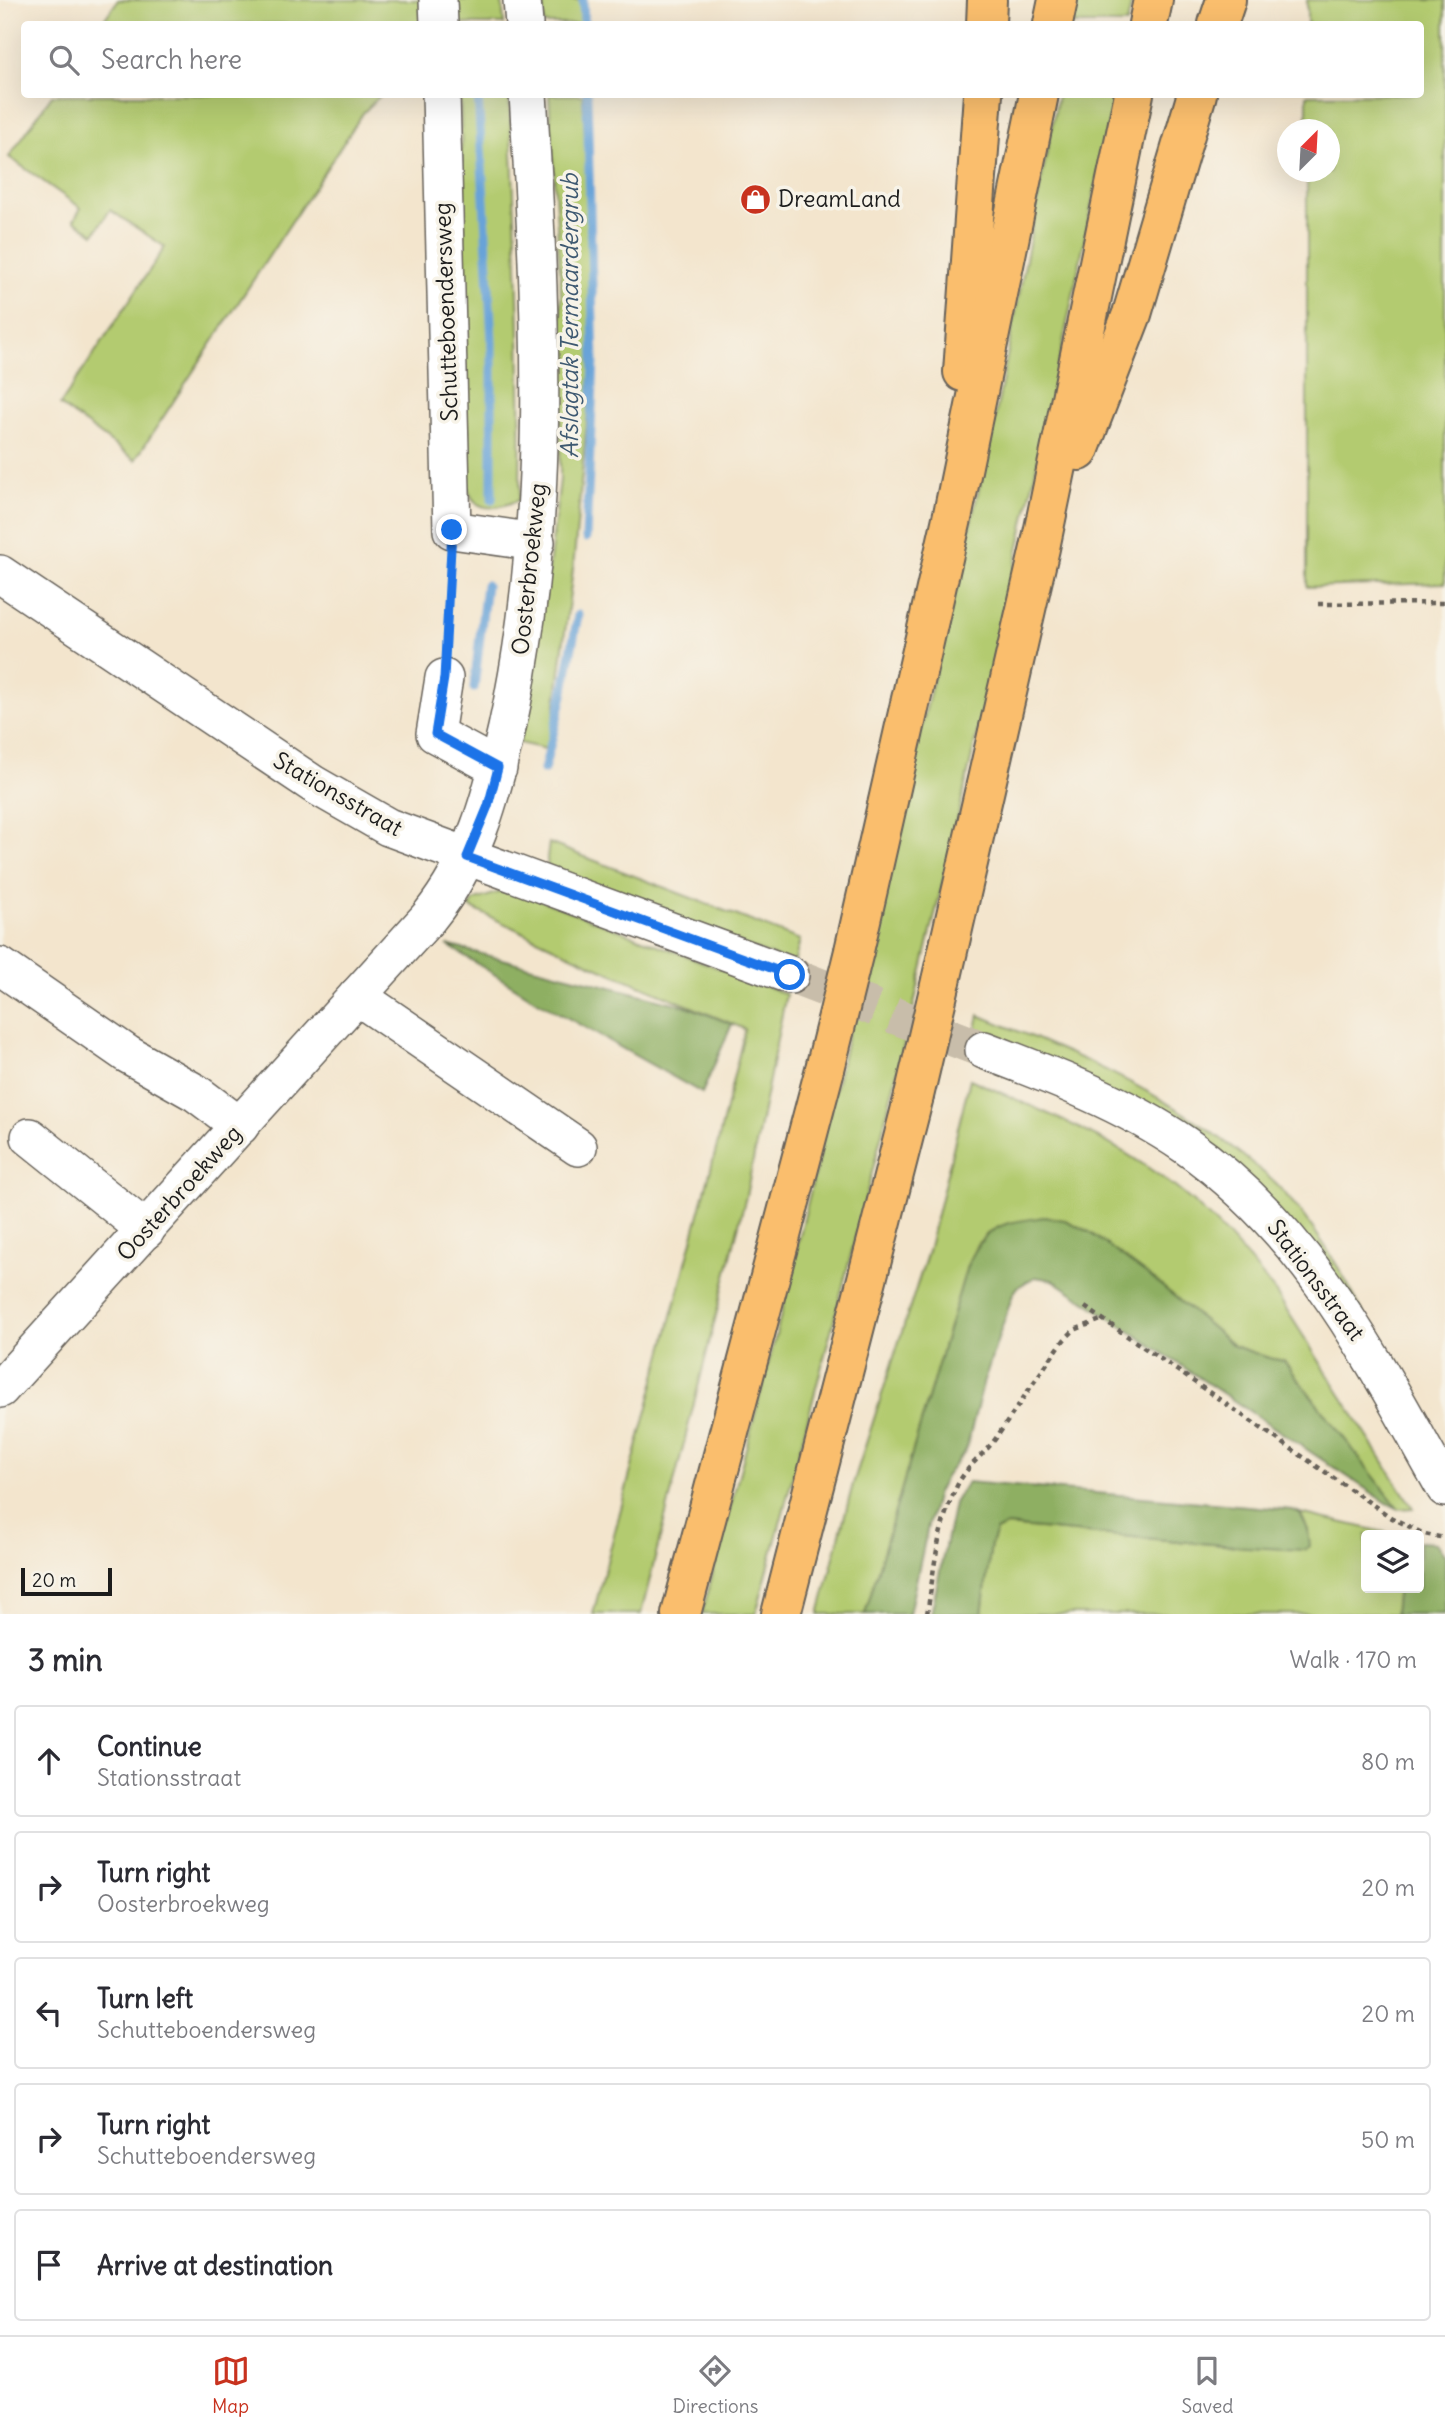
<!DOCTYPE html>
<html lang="en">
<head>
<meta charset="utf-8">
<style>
	body { margin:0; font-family:Delius,sans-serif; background:#f2f2f3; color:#2b2b33 }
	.controls { position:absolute; right:21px; bottom:21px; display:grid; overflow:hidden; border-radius:7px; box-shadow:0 7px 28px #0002 }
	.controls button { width:63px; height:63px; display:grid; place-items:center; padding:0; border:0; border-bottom:2px solid #e1e1e2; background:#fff; color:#2b2b33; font:35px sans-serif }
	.compass { position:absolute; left:1277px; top:119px; width:63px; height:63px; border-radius:50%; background:#fff; box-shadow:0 7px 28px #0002; rotate:24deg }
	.scale { position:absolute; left:21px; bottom:18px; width:91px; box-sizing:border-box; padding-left:7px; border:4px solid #1c1c1c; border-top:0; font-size:19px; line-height:24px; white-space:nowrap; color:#1c1c1c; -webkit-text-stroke:5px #f7f3e8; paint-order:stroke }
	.stop { position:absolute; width:21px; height:21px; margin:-16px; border:5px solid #1a73e8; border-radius:50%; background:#fff }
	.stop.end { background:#1a73e8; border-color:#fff; box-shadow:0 2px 7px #0008 }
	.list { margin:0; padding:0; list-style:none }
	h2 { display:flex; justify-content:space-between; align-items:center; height:91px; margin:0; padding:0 28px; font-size:30px }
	h2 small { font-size:23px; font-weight:400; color:#7c7c81 }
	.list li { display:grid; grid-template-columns:46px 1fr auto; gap:21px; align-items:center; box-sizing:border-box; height:112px; margin:0 14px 14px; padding:0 14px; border:2px solid #e1e1e2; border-radius:7px }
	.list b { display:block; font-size:26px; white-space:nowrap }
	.list p { margin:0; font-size:23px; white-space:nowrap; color:#7c7c81 }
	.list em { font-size:23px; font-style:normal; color:#7c7c81 }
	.icon { flex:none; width:38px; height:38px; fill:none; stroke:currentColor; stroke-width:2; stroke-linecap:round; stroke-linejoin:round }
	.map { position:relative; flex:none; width:1445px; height:1614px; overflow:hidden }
	.search { position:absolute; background:#fff; box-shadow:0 7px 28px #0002; left:21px; right:21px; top:21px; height:77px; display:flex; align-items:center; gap:18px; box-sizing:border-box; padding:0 24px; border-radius:7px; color:#7c7c81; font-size:26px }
	.sheet { height:721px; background:#fff }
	nav { display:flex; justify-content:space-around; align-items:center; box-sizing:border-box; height:98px; border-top:2px solid #e1e1e2; background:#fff; font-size:19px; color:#7c7c81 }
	nav a { display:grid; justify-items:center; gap:4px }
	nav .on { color:#c8321e }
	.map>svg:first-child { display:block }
	.green { fill:#b3cb70; stroke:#687446; stroke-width:2 }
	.forest { fill:#8eaf62; stroke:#55663f; stroke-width:2 }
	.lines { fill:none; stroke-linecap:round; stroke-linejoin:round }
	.stream { stroke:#68a3d8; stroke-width:9 }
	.minor-tunnel { stroke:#c8bdaa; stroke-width:37; stroke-dasharray:37 18; stroke-linecap:butt }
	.minor-casing { stroke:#67625a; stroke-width:40 }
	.highway-casing { stroke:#67625a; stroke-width:42 }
	.path { stroke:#67625a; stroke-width:4.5; stroke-dasharray:5 5; stroke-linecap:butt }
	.minor { stroke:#fff; stroke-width:37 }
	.highway { stroke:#fabe6d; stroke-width:38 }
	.highway-bridge-casing { stroke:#67625a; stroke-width:42; stroke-linecap:butt }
	.highway-bridge { stroke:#fabe6d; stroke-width:38 }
	.route { stroke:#1a73e8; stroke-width:9 }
	.labels { text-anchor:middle; stroke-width:7; stroke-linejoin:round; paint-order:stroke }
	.poi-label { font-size:23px; fill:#1c1c1c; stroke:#f7f3e8; text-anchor:start }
	.street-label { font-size:23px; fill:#1c1c1c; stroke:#f7f3e8 }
	.water-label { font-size:24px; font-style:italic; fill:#3e5971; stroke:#f7f3e8 }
</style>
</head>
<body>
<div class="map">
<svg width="1445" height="1614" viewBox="0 0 1445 1614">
	<rect width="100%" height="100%" fill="#f7f3e8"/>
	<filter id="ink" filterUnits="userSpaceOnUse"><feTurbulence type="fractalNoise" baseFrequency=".0143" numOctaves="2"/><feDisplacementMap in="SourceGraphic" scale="14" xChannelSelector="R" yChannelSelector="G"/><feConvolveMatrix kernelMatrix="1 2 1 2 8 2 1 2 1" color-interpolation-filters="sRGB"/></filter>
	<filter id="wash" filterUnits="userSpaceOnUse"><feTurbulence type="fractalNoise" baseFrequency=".00686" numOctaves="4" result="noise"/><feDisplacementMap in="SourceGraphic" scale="28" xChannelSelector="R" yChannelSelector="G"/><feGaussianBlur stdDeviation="1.57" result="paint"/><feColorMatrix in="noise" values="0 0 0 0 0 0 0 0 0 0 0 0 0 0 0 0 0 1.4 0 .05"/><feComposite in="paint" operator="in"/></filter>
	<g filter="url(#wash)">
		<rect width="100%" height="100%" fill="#f3e5cd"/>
		<!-- green -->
		<g class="green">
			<path d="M118 0H428L430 24H101Z"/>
			<path d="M457 0H502L504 24H458Z"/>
			<path d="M543 0H580L581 24H544Z"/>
			<path d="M1075 0H1132L1127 24H1071Z"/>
			<path d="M1307 0H1445V583L1307 587V172H1330V130L1307 129V95L1420 94V24H1307Z"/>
			<path d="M52 95H381L363 113 135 460 60 405 165 247 110 210 94 234 74 220 81 208 9 157Z"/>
			<path d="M460 95H509C516 226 522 358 520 490L519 500C504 506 481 515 471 496 459 476 463 395 463 368 463 277 463 186 460 95Z"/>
			<path d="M549 95H583L593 301 589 400 573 569 550 750 519 743 547 583 560 480 561 291Z"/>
			<path d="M1058 95H1114C1054 395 988 693 917 991 867 1199 811 1407 756 1614H702L776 1335 992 434Z"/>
			<path d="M549 843 800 940 794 964 548 872 547 858Z"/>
			<path d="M503 891 538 899 786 994 746 1196 641 1614H593L718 1142 745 1029 599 968 469 907 475 900Z"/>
			<path d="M979 1015C1071 1053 1153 1086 1232 1147 1247 1159 1263 1171 1277 1185 1332 1242 1365 1317 1400 1387L1312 1284 1194 1157 972 1045Z"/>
			<path d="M970 1079C1034 1108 1103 1134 1160 1176 1206 1208 1242 1250 1276 1293L1413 1508 1399 1509 1284 1361 1269 1358 1234 1346 1157 1282 1088 1231 1065 1220 1008 1223 989 1232 977 1244 967 1266 865 1614H819L853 1484 928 1251Z"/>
			<path d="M1300 1513 1397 1535H1366V1588H1398L1395 1614H982L991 1544 996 1531 1006 1526 1246 1547 1308 1530Z"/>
		</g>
		<!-- forest -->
		<g class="forest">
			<path d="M447 945 689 1007 732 1024 702 1093 534 999Z"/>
			<path d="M1044 1217 1065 1220 1088 1231 1157 1282 1234 1346 1269 1358 1284 1361 1399 1509 1387 1503 1053 1280 1035 1277 1018 1287 1013 1294 983 1384 966 1450 945 1477 937 1493 928 1526 909 1614H865L967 1266C987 1223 1000 1224 1044 1217Z"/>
			<path d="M967 1482 1293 1510 1300 1513 1308 1530 1310 1546 1304 1550 1246 1547 1006 1526 996 1531 991 1544 982 1614H931L954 1503Z"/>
			<path d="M1419 1542 1436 1543 1445 1556V1614H1395L1398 1588H1419Z"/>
		</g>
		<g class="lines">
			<!-- stream -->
			<g class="stream">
				<path d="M583 0 584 24"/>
				<path d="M478 94 492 341V499"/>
				<path d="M586 538 594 361 587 94"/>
				<path d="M474 688 486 585"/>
				<path d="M544 770 563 695 578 615"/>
			</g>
		</g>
	</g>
	<g filter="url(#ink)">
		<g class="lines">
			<!-- minor-tunnel -->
			<path class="minor-tunnel" d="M790 975 984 1050"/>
			<defs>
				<g id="minor">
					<path d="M438 0 439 24"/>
					<path d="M522 0 524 24"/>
					<path d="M441 94 452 530 536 542"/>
					<path d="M0 574 313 784 388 827 790 975"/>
					<path d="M444 678 435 734 498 768"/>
					<path d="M0 966 127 1054 196 1093 240 1126"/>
					<path d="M357 996 578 1147"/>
					<path d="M984 1050C1053 1076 1124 1103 1185 1145 1310 1232 1372 1359 1445 1488"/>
					<path d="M30 1137 146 1230"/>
					<path d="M0 1389 429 917C475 860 491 798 507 728 553 518 541 307 528 94"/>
				</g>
				<g id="highway">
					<path d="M986 24 987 0"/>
					<path d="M1053 24 1058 0"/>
					<path d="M1148 24 1153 0"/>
					<path d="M1218 24 1226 0"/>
					<path d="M963 372 983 94"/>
					<path d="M1079 451 1132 314 1197 94"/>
					<path d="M854 951 953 514 1039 94"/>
					<path d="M941 981 1040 548 1134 94"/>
					<path d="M681 1614 825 1069"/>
					<path d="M781 1614 914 1096"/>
				</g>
			</defs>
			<!-- minor casing -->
			<use href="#minor" class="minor-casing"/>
			<!-- highway casing -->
			<use href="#highway" class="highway-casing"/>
			<!-- path -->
			<g class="path">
				<path d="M1318 604 1445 603"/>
				<path d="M446 648 450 562"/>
				<path d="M1085 1307 1392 1518 1424 1534 1445 1538"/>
				<path d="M927 1614C934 1572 937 1527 956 1488 965 1467 983 1456 996 1438 1019 1405 1040 1372 1064 1340L1074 1330 1101 1320"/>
			</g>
			<!-- minor -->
			<use href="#minor" class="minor"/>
			<!-- highway -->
			<use href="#highway" class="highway"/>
			<defs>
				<g id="highway-bridge">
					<path d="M825 1069 854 951"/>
					<path d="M914 1096 941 981"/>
				</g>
			</defs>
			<!-- highway-bridge casing -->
			<use href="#highway-bridge" class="highway-bridge-casing"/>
			<!-- highway-bridge -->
			<use href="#highway-bridge" class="highway-bridge"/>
		</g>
	</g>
	<g class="lines" filter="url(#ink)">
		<!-- route -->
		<path class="route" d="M452 530 444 678 435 734 498 768 488 806 467 857 790 975"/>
	</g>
	<!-- icons -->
	<defs>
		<symbol id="shop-disc" viewBox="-11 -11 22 22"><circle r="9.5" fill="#c8321e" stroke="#f7f3e8"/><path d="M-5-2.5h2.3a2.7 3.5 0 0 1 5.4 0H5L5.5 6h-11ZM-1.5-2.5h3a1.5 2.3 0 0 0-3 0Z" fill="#fff"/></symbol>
	</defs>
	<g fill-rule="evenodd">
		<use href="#shop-disc" x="738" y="182" width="35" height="35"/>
	</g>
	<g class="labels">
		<!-- poi labels -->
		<g class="poi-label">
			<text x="778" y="207">DreamLand</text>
		</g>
		<!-- street labels -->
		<g class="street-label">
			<text transform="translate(446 312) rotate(-92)" y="8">Schutteboendersweg</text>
			<text transform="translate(529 569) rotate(-84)" y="8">Oosterbroekweg</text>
			<text transform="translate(338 794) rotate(30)" y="8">Stationsstraat</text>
			<text transform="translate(179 1193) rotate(-48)" y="8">Oosterbroekweg</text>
			<text transform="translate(1316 1280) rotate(53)" y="8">Stationsstraat</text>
		</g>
		<!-- water labels -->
		<g class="water-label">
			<text transform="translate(570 316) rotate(-90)" y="8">Afslagtak Termaardergrub</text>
		</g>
	</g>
</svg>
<div class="controls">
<button><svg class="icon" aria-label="layers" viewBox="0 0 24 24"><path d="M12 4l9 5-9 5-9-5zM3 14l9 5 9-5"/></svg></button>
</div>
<svg class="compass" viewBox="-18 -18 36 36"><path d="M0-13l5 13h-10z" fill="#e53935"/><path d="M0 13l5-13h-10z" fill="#7c7c81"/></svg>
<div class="scale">20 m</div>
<div class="stop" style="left:790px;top:975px"></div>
<div class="stop end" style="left:452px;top:530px"></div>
<div class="search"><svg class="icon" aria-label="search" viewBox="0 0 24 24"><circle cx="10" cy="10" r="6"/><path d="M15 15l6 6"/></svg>Search here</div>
</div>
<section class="sheet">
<h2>3 min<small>Walk · 170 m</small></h2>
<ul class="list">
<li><svg class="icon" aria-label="ahead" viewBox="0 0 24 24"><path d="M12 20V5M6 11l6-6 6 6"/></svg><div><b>Continue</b><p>Stationsstraat</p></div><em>80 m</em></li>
<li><svg class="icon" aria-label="right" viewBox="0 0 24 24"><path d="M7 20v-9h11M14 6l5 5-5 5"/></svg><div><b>Turn right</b><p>Oosterbroekweg</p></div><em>20 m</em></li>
<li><svg class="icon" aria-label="left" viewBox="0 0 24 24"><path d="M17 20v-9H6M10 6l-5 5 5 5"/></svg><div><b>Turn left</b><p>Schutteboendersweg</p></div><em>20 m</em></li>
<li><svg class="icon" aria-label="right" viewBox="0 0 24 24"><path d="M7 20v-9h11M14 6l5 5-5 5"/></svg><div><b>Turn right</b><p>Schutteboendersweg</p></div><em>50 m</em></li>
<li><svg class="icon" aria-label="arrive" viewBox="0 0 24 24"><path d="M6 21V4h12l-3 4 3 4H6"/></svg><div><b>Arrive at destination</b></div></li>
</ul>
</section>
<nav>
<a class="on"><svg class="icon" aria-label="map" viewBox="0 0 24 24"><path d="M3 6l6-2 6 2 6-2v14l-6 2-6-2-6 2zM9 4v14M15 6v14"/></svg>Map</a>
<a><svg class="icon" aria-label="directions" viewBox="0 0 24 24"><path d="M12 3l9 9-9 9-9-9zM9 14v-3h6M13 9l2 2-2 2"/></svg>Directions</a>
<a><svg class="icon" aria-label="saved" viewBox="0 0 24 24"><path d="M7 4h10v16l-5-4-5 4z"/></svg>Saved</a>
</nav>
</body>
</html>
